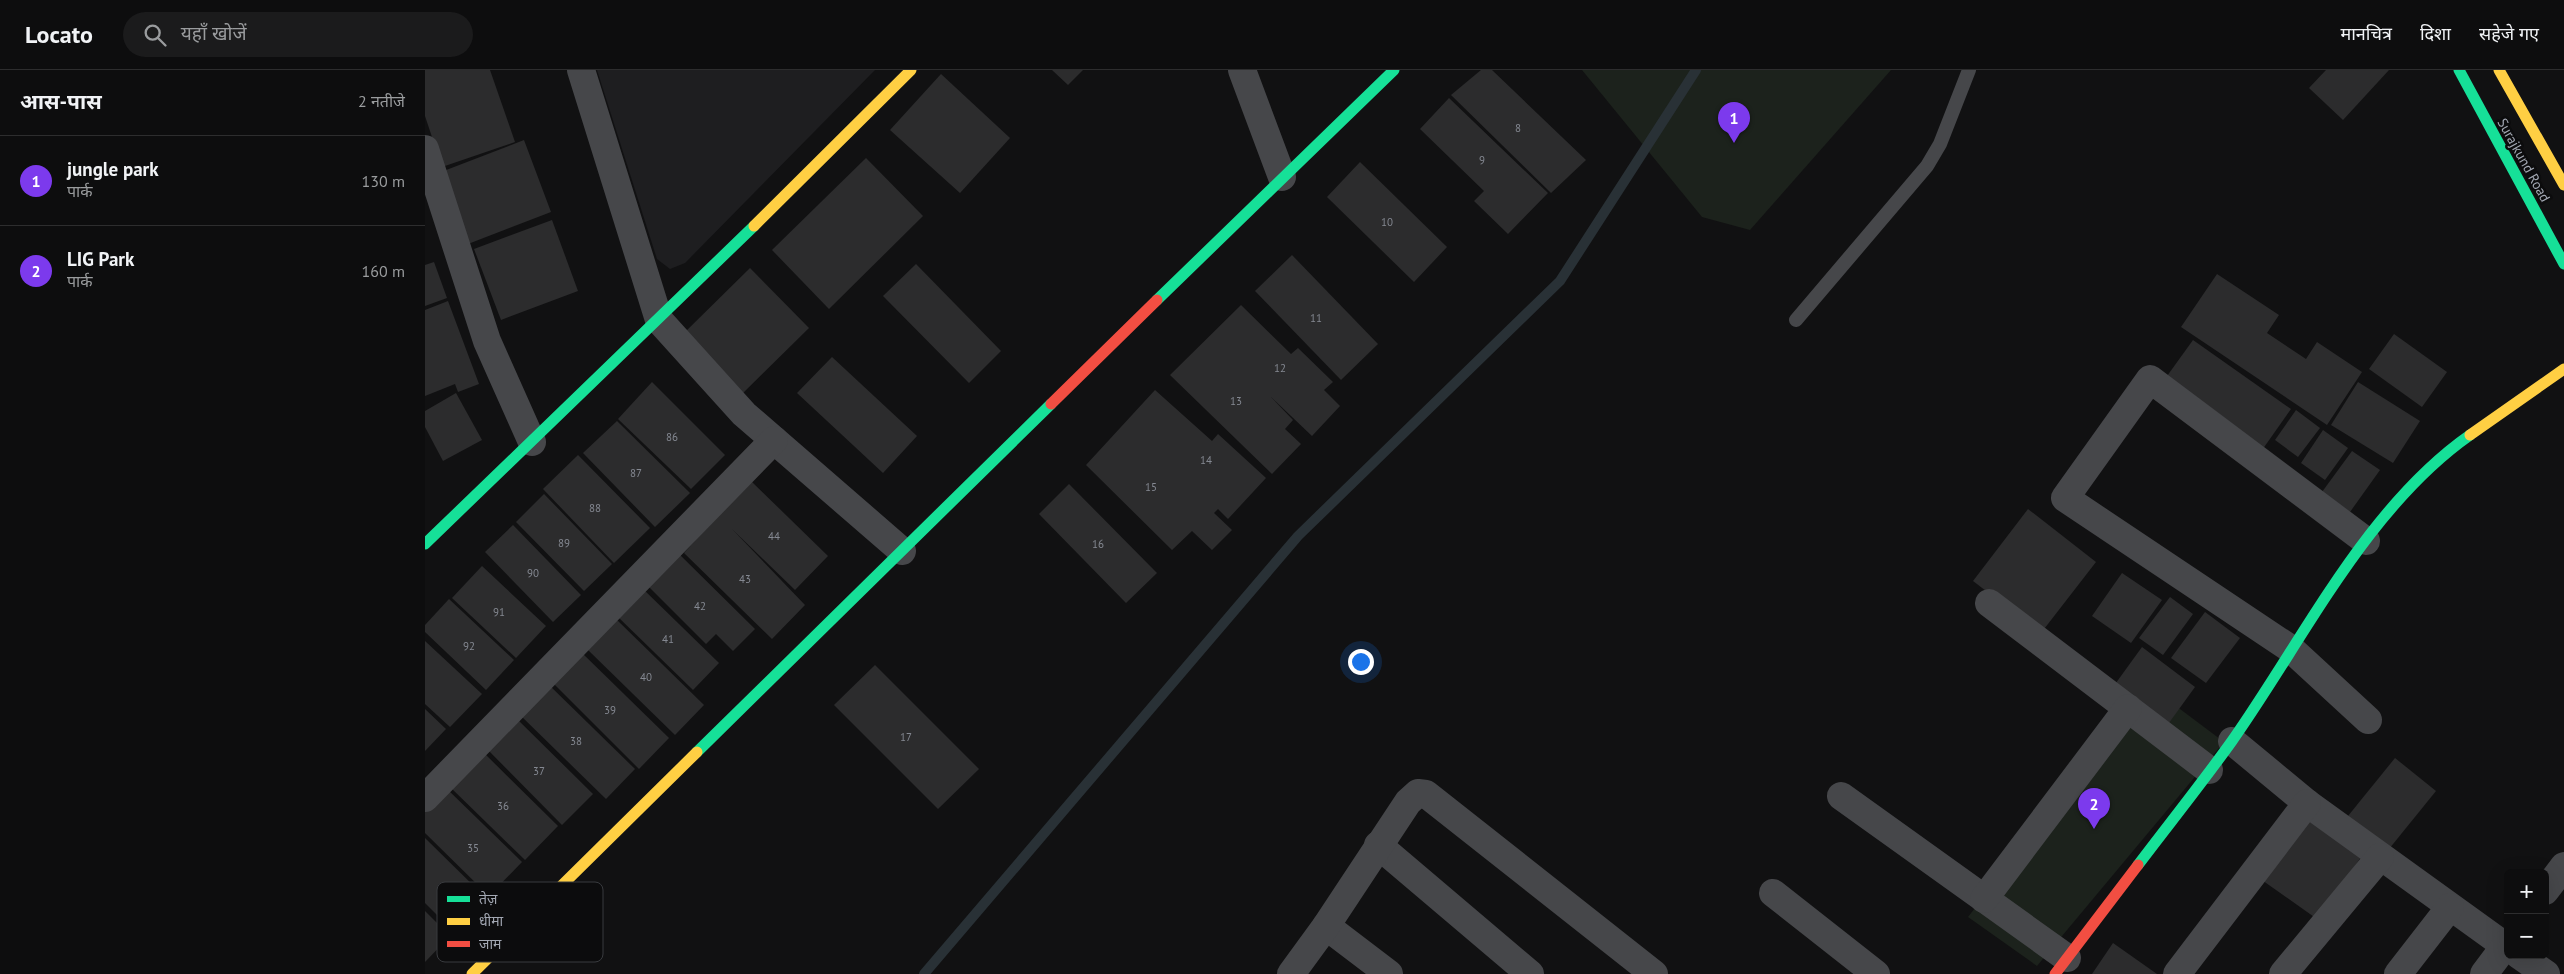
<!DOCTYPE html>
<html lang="hi">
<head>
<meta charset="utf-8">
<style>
	body { margin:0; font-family:"PT Sans","Noto Sans Devanagari",sans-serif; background:#1b1b1c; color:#f1f3f6 }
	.controls { position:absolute; right:15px; bottom:15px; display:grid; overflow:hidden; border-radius:8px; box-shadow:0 5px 20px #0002 }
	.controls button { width:45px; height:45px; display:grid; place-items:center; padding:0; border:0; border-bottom:1px solid #2d2d2e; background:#0d0d0e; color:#f1f3f6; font:25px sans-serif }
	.you { position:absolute; left:935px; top:591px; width:18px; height:18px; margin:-12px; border:4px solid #fff; border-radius:50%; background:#1a73e8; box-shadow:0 0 0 8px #1a73e833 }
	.badge { display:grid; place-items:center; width:32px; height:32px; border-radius:50%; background:#7c3aed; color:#fff; font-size:16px; font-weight:700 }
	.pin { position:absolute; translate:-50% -41px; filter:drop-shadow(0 1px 2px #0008) }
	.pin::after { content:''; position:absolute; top:26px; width:18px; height:15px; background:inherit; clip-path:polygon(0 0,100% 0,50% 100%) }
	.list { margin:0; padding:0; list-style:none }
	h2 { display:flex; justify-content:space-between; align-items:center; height:65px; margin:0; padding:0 20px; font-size:21px }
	h2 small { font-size:16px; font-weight:400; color:#9a9c9e }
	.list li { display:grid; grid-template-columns:32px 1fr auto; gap:15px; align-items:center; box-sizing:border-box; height:90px; padding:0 20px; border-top:1px solid #2d2d2e }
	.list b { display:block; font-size:19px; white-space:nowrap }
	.list p { margin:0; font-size:16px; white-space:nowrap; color:#9a9c9e }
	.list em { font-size:16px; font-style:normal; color:#9a9c9e }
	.icon { flex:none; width:28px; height:28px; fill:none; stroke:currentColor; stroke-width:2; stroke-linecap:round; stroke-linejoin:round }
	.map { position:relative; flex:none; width:2139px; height:904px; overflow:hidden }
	header { display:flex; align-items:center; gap:30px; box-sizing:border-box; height:70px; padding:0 25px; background:#0d0d0e; border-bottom:1px solid #2d2d2e }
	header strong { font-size:24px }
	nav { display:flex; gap:28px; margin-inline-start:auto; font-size:18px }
	.search { width:350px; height:45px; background:#1b1b1c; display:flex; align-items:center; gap:12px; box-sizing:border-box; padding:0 18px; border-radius:28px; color:#9a9c9e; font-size:19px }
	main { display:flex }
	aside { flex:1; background:#0d0d0e }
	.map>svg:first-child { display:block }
	.built { fill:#1e1e20 }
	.green { fill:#1c221c }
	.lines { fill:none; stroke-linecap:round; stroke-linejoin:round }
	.stream { stroke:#293136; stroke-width:10 }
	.building { fill:#2c2c2d }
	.lane { stroke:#46474a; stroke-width:14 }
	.street { stroke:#46474a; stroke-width:28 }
	.fast { stroke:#16e098; stroke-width:11 }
	.slow { stroke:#ffcf43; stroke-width:11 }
	.jam { stroke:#f24e42; stroke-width:11 }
	.labels { text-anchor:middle; stroke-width:5; stroke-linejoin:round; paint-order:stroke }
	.number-label { font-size:11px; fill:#858992 }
	.street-label { font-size:14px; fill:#a3a8b3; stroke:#0c0c0d }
	.key { fill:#0c0c0d; stroke:#393b3f; stroke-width:1 }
	.key-label { font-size:14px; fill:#a3a8b3 }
</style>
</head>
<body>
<header>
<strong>Locato</strong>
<div class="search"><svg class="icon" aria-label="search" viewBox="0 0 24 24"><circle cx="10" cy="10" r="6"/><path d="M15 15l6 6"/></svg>यहाँ खोजें</div>
<nav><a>मानचित्र</a><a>दिशा</a><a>सहेजे गए</a></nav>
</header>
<main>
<aside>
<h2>आस-पास<small>2 नतीजे</small></h2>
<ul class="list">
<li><span class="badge">1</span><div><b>jungle park</b><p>पार्क</p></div><em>130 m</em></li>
<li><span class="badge">2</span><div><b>LIG Park</b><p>पार्क</p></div><em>160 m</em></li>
</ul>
</aside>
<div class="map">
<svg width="2139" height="904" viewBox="0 0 2139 904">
	<rect width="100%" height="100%" fill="#111112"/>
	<!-- built -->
	<path class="built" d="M172 0H450L260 193 245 199 232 189Z"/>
	<!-- green -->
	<g class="green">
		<path d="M1157 0H1466L1325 160 1277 147Z"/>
		<path d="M1723 615 1799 672 1612 896 1543 847Z"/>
	</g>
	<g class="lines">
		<!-- stream -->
		<path class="stream" d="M499 904 873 466 1135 211 1271 0"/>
	</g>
	<!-- building -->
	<g class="building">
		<path d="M0 0H65L90 72 17 97 0 46Z"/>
		<path d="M627 0H658L643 15Z"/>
		<path d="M1056 0H1067L1161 90 1126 123 1026 25Z"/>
		<path d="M1901 0H1964L1918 50 1884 18Z"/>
		<path d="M516 4 585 68 535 123 465 60Z"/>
		<path d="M1024 28 1123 123 1083 164 1049 131 1059 121 995 59Z"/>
		<path d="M99 70 126 142 43 174 16 102Z"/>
		<path d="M441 88 498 146 404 239 347 180Z"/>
		<path d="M935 92 1022 177 989 212 902 127Z"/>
		<path d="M127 150 153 221 76 250 49 179Z"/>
		<path d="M867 185 953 274 916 310 830 221Z"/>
		<path d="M9 192 22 228 0 236V195Z"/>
		<path d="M491 194 576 281 544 313 458 226Z"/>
		<path d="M325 198 384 258 314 327 255 267Z"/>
		<path d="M1792 204 1854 245 1842 263 1881 289 1892 272 1937 302 1902 355 1756 257Z"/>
		<path d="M23 231 54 314 33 322 30 314 0 326V240Z"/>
		<path d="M816 235 866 284 873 278 908 312 899 320 915 336 887 366 845 326 868 350 860 359 876 374 847 404 745 305Z"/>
		<path d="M1969 264 2022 302 1997 337 1944 299Z"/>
		<path d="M1768 270 1866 339 1835 383 1737 313Z"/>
		<path d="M407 287 492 366 458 403 372 323Z"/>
		<path d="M227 312 300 385 266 419 193 349Z"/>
		<path d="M1933 312 1995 351 1968 393 1906 355Z"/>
		<path d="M730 320 787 371 793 364 841 408 803 449 793 439 789 443 807 460 787 480 767 461 747 480 661 395Z"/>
		<path d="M31 323 57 370 18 391 0 357V341Z"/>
		<path d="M1871 340 1895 358 1873 387 1850 370Z"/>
		<path d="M192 351 265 423 230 457 158 383Z"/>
		<path d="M1898 360 1923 378 1900 410 1876 393Z"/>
		<path d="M1927 381 1955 400 1925 442 1897 422Z"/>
		<path d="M153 385 225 458 189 493 118 419Z"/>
		<path d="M325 410 403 486 370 520 307 459 380 535 347 569 259 483Z"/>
		<path d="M644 414 732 503 701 533 614 444Z"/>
		<path d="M119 424 187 494 159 521 91 452Z"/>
		<path d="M1603 439 1671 492 1616 563 1548 511Z"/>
		<path d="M88 455 156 525 128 552 60 482Z"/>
		<path d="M252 482 330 559 308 581 291 564 281 574 221 514Z"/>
		<path d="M57 496 121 556 91 588 27 528Z"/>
		<path d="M1697 503 1737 530 1706 573 1667 546Z"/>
		<path d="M217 518 294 593 268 620 191 545Z"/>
		<path d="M1745 527 1768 544 1738 585 1714 568Z"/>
		<path d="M24 529 89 590 61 620 0 562V555Z"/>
		<path d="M1780 542 1815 568 1781 613 1746 588Z"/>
		<path d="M191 549 279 635 250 665 162 579Z"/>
		<path d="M0 571 57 624 25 657 0 634Z"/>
		<path d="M1717 577 1770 617 1741 657 1688 617Z"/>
		<path d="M156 582 244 668 214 699 127 612Z"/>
		<path d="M450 595 554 699 513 739 409 635Z"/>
		<path d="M122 613 210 699 181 729 93 643Z"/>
		<path d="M0 639 21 659 0 681Z"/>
		<path d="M90 647 168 724 137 755 60 677Z"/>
		<path d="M57 681 133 756 100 790 23 715Z"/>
		<path d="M1970 688 2011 721 1964 779 1923 746Z"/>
		<path d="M20 717 97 792 64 826 0 763V739Z"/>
		<path d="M1881 742 1939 783 1892 849 1834 808Z"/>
		<path d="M0 768 61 828 28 861 0 833Z"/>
		<path d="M0 841 25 866 0 892Z"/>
		<path d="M1688 873 1732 904H1667Z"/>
	</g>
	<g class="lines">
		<!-- lane -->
		<path class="lane" d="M1371 250 1502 96 1515 74 1544 0"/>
		<!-- street -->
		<g class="street">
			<path d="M156 0 234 250 319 344 477 481"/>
			<path d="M817 0 857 107"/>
			<path d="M0 79 62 271 107 372"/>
			<path d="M1941 471 1725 309 1640 428 1866 579 1943 650"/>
			<path d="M1564 533 1784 700"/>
			<path d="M1807 671 1882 733 2083 878"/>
			<path d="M1416 726 1642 888"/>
			<path d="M0 728 349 370"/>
			<path d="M953 775 1105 904"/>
			<path d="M2120 821 2139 796"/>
			<path d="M1348 823 1451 904"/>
			<path d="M1559 829 1703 638"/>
			<path d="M901 856 964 904"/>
			<path d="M2094 885 2121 904"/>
			<path d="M866 904 901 856 983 732 993 723 1001 724 1229 904"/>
			<path d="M1752 904 1882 733"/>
			<path d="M1858 904 1955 787"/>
			<path d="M1973 904 2025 837"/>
			<path d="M2059 904 2083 872"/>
		</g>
		<!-- fast -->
		<g class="fast">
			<path d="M2034 0 2139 194"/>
			<path d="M732 230 969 0"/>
			<path d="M0 474 329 156"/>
			<path d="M272 682 626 334"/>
			<path d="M1713 795C1744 754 1777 713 1807 671 1879 569 1941 438 2045 365"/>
		</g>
		<!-- slow -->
		<g class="slow">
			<path d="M2074 0 2139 115"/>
			<path d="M329 156 486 0"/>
			<path d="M2045 365 2139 299"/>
			<path d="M47 904 272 682"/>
		</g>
		<!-- jam -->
		<g class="jam">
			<path d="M626 334 732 230"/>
			<path d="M1630 904 1713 795"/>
		</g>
	</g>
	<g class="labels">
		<!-- number labels -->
		<g class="number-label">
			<text x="1093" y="62">8</text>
			<text x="1057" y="94">9</text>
			<text x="962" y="156">10</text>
			<text x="891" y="252">11</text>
			<text x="855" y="302">12</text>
			<text x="811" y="335">13</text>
			<text x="247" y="371">86</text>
			<text x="781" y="394">14</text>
			<text x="211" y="407">87</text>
			<text x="726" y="421">15</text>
			<text x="170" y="442">88</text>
			<text x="349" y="470">44</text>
			<text x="139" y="477">89</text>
			<text x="673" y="478">16</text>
			<text x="108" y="507">90</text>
			<text x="320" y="513">43</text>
			<text x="275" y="540">42</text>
			<text x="74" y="546">91</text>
			<text x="243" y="573">41</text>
			<text x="44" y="580">92</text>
			<text x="221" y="611">40</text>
			<text x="185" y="644">39</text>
			<text x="481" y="671">17</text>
			<text x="151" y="675">38</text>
			<text x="114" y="705">37</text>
			<text x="78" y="740">36</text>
			<text x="48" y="782">35</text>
		</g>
		<!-- street labels -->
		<g class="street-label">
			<text transform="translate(2099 90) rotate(61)" y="5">Surajkund Road</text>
		</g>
	</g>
	<!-- legend -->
	<rect x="12" y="812" width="166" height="80" rx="8" class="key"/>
	<rect x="22" y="826" width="23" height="6" fill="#16e098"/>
	<rect x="22" y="848" width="23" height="7" fill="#ffcf43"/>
	<rect x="22" y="871" width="23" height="6" fill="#f24e42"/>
	<g class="key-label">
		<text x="54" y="834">तेज़</text>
		<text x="54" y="856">धीमा</text>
		<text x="54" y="879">जाम</text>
	</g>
</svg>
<div class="controls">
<button>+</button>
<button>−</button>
</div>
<div class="you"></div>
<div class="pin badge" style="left:1309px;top:73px">1</div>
<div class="pin badge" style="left:1669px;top:759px">2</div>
</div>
</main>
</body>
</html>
